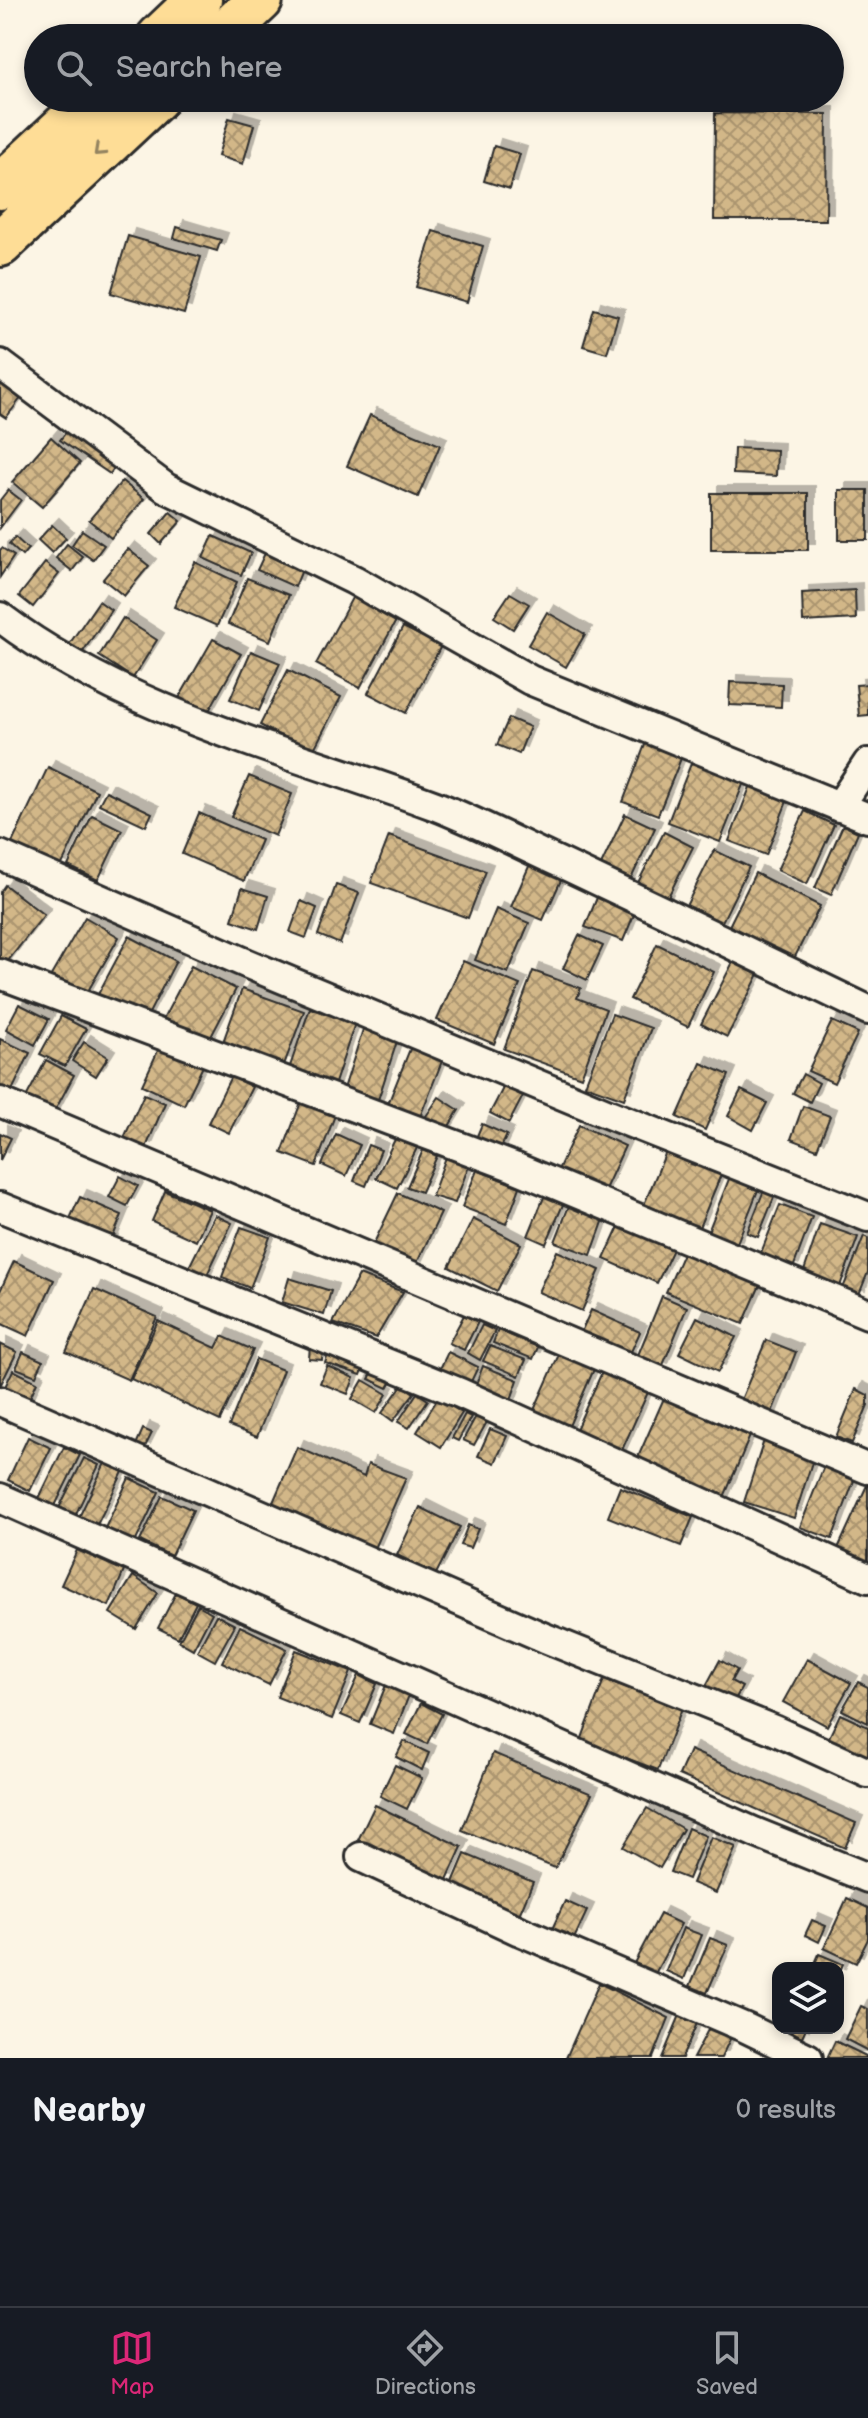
<!DOCTYPE html>
<html lang="en">
<head>
<meta charset="utf-8">
<style>
	body { margin:0; font-family:"Balsamiq Sans",sans-serif; background:#20242c; color:#f1f3f6 }
	.controls { position:absolute; right:24px; bottom:24px; display:grid; overflow:hidden; border-radius:16px; box-shadow:0 4px 12px #0003 }
	.controls button { width:72px; height:72px; display:grid; place-items:center; padding:0; border:0; border-bottom:2px solid #363941; background:#171b24; color:#f1f3f6; font:40px sans-serif }
	.list { margin:0; padding:0; list-style:none }
	h2 { display:flex; justify-content:space-between; align-items:center; height:104px; margin:0; padding:0 32px; font-size:34px }
	h2 small { font-size:26px; font-weight:400; color:#9ea1a6 }
	.icon { flex:none; width:44px; height:44px; fill:none; stroke:currentColor; stroke-width:2; stroke-linecap:round; stroke-linejoin:round }
	.map { position:relative; flex:none; width:868px; height:2058px; overflow:hidden }
	.search { position:absolute; background:#171b24; box-shadow:0 4px 12px #0003; left:24px; right:24px; top:24px; height:88px; display:flex; align-items:center; gap:20px; box-sizing:border-box; padding:0 28px; border-radius:44px; color:#9ea1a6; font-size:30px }
	.sheet { height:248px; background:#171b24 }
	nav { display:flex; justify-content:space-around; align-items:center; box-sizing:border-box; height:112px; border-top:2px solid #363941; background:#171b24; font-size:22px; color:#9ea1a6 }
	nav a { display:grid; justify-items:center; gap:4px }
	nav .on { color:#db2777 }
	.map>svg:first-child { display:block }
	.building { fill:url(#building-cross-hatch); stroke:#2b2b2b; stroke-width:2; filter:url(#shadow) }
	.lines { fill:none; stroke-linecap:round; stroke-linejoin:round }
	.minor-casing { stroke:#2b2b2b; stroke-width:34 }
	.primary-casing { stroke:#2b2b2b; stroke-width:50 }
	.minor { stroke:#fcf5e5; stroke-width:28 }
	.primary { stroke:#fedd96; stroke-width:44 }
	.oneway { stroke:#948460 }
</style>
</head>
<body>
<div class="map">
<svg width="868" height="2058" viewBox="0 0 868 2058">
	<defs>
		<pattern id="building-cross-hatch" width="8" height="8" patternUnits="userSpaceOnUse" patternTransform="scale(2)"><rect width="8" height="8" fill="#d2b788"/><path d="M0 0l8 8M0 8l8-8" fill="none" stroke="#ab956f"/></pattern>
		<filter id="shadow"><feDropShadow dx="7" dy="-7" stdDeviation="0" flood-color="#0004"/></filter>
	</defs>
	<rect width="100%" height="100%" fill="#fcf5e5"/>
	<filter id="ink" filterUnits="userSpaceOnUse"><feTurbulence type="fractalNoise" baseFrequency=".0125" numOctaves="2"/><feDisplacementMap in="SourceGraphic" scale="16" xChannelSelector="R" yChannelSelector="G"/><feConvolveMatrix kernelMatrix="1 2 1 2 8 2 1 2 1" color-interpolation-filters="sRGB"/></filter>
	<g filter="url(#ink)">
		<!-- building -->
		<g class="building">
			<path d="M715 113 827 114 826 220H714Z"/>
			<path d="M229 118 254 125 243 164 218 156Z"/>
			<path d="M494 146 520 154 510 189 484 181Z"/>
			<path d="M177 227 221 240 217 251 174 238Z"/>
			<path d="M433 231 483 246 467 302 416 287Z"/>
			<path d="M128 236 201 257 184 314 111 293Z"/>
			<path d="M594 309 618 316 607 353 583 346Z"/>
			<path d="M0 382 21 398 6 418 0 414Z"/>
			<path d="M370 415 440 445 418 497 347 466Z"/>
			<path d="M67 431 116 465 110 474 60 440Z"/>
			<path d="M51 437 80 463 42 507 12 482Z"/>
			<path d="M734 448 777 450 776 476 733 474Z"/>
			<path d="M122 481 144 499 111 538 89 520Z"/>
			<path d="M8 490 21 500 0 528V500Z"/>
			<rect x="839" y="490" width="29" height="50"/>
			<rect x="711" y="493" width="97" height="57"/>
			<path d="M170 512 181 521 161 544 151 534Z"/>
			<path d="M52 525 66 538 52 553 38 540Z"/>
			<path d="M82 530 104 545 93 560 72 545Z"/>
			<path d="M213 536 251 553 241 575 203 558Z"/>
			<path d="M15 537 28 549 22 556 9 544Z"/>
			<path d="M67 544 83 557 72 571 56 558Z"/>
			<path d="M2 548 14 556 0 577V550Z"/>
			<path d="M128 549 149 566 124 596 103 579Z"/>
			<path d="M265 553 302 570 295 587 257 570Z"/>
			<path d="M195 562 237 582 217 626 174 607Z"/>
			<path d="M45 563 59 574 33 607 19 596Z"/>
			<path d="M247 578 289 595 270 641 228 624Z"/>
			<path d="M855 590 856 619 803 622 802 593Z"/>
			<path d="M510 593 529 604 513 629 494 617Z"/>
			<path d="M353 596 397 619 360 688 316 664Z"/>
			<path d="M99 601 111 610 74 665 61 656Z"/>
			<path d="M547 612 585 634 566 667 528 645Z"/>
			<path d="M123 618 157 640 133 678 99 656Z"/>
			<path d="M403 627 441 646 406 713 368 693Z"/>
			<path d="M213 639 241 654 206 716 178 700Z"/>
			<path d="M251 651 280 663 259 711 230 699Z"/>
			<path d="M288 670 341 697 312 753 260 725Z"/>
			<path d="M730 682 782 684 781 707 729 705Z"/>
			<path d="M868 684V715L859 716 856 685Z"/>
			<path d="M509 718 530 727 519 754 497 745Z"/>
			<path d="M646 742 682 756 658 815 623 802Z"/>
			<path d="M692 761 744 782 720 842 668 822Z"/>
			<path d="M48 767 97 791 60 869 11 845Z"/>
			<path d="M249 776 292 794 275 836 231 817Z"/>
			<path d="M752 782 789 796 766 855 729 841Z"/>
			<path d="M106 791 152 813 146 826 99 804Z"/>
			<path d="M805 811 834 825 807 884 777 870Z"/>
			<path d="M199 813 261 840 244 881 182 854Z"/>
			<path d="M625 814 655 828 623 896 593 882Z"/>
			<path d="M92 815 122 830 98 880 68 866Z"/>
			<path d="M843 825 858 832 831 895 815 888Z"/>
			<path d="M664 832 693 847 660 913 630 898Z"/>
			<path d="M389 836 486 871 468 918 371 883Z"/>
			<path d="M714 850 749 867 719 928 684 910Z"/>
			<path d="M530 864 562 878 543 920 511 907Z"/>
			<path d="M755 873 820 906 794 959 729 926Z"/>
			<path d="M5 885 44 915 0 971V892Z"/>
			<path d="M336 885 359 893 340 944 318 935Z"/>
			<path d="M242 888 268 896 258 929 232 920Z"/>
			<path d="M598 895 636 910 623 941 585 927Z"/>
			<path d="M301 901 317 908 306 938 290 932Z"/>
			<path d="M496 909 529 923 508 973 475 960Z"/>
			<path d="M85 917 119 937 84 998 49 979Z"/>
			<path d="M579 935 603 946 587 980 563 968Z"/>
			<path d="M129 936 176 961 144 1023 96 998Z"/>
			<path d="M657 944 714 972 688 1027 630 999Z"/>
			<path d="M463 961 520 985 494 1044 437 1020Z"/>
			<path d="M733 962 759 974 727 1037 701 1024Z"/>
			<path d="M191 966 236 989 204 1050 159 1027Z"/>
			<path d="M533 971 581 988 577 998 606 1009 581 1077 504 1049Z"/>
			<path d="M242 989 304 1011 284 1065 223 1042Z"/>
			<path d="M19 1004 49 1019 35 1045 6 1029Z"/>
			<path d="M310 1008 355 1023 333 1089 287 1075Z"/>
			<path d="M612 1014 651 1028 624 1099 585 1085Z"/>
			<path d="M61 1016 86 1029 65 1066 40 1054Z"/>
			<path d="M832 1021 858 1033 834 1083 808 1071Z"/>
			<path d="M365 1023 399 1035 376 1106 342 1095Z"/>
			<path d="M0 1039 30 1053 10 1095 0 1090Z"/>
			<path d="M414 1039 444 1056 418 1122 386 1109Z"/>
			<path d="M84 1042 108 1057 96 1076 72 1061Z"/>
			<path d="M161 1044 204 1064 184 1105 142 1085Z"/>
			<path d="M46 1060 74 1075 50 1120 22 1105Z"/>
			<path d="M701 1063 729 1075 705 1130 677 1117Z"/>
			<path d="M803 1074 819 1083 810 1102 793 1093Z"/>
			<path d="M231 1076 252 1087 229 1133 208 1123Z"/>
			<path d="M504 1086 523 1096 509 1123 490 1113Z"/>
			<path d="M741 1090 767 1103 753 1130 728 1116Z"/>
			<path d="M144 1094 165 1103 145 1150 123 1140Z"/>
			<path d="M439 1097 459 1110 441 1139 420 1125Z"/>
			<path d="M301 1102 335 1115 316 1166 282 1153Z"/>
			<path d="M803 1106 830 1116 817 1149 791 1139Z"/>
			<path d="M482 1124 507 1135 498 1154 474 1143Z"/>
			<path d="M579 1125 625 1146 602 1196 556 1174Z"/>
			<path d="M0 1133 11 1138 0 1160Z"/>
			<path d="M336 1134 360 1145 346 1176 322 1165Z"/>
			<path d="M396 1137 417 1148 397 1188 376 1178Z"/>
			<path d="M670 1142 725 1165 698 1230 643 1207Z"/>
			<path d="M368 1145 381 1150 366 1186 354 1181Z"/>
			<path d="M423 1150 437 1156 421 1192 407 1187Z"/>
			<path d="M446 1157 469 1165 455 1203 432 1196Z"/>
			<path d="M733 1169 762 1180 735 1248 706 1237Z"/>
			<path d="M477 1170 520 1187 506 1224 462 1207Z"/>
			<path d="M120 1176 138 1186 127 1206 109 1197Z"/>
			<path d="M766 1185 777 1190 758 1237 747 1233Z"/>
			<path d="M165 1191 210 1210 196 1241 152 1221Z"/>
			<path d="M546 1192 565 1200 546 1244 528 1236Z"/>
			<path d="M398 1193 441 1213 415 1267 372 1247Z"/>
			<path d="M80 1197 122 1215 110 1244 67 1225Z"/>
			<path d="M572 1198 607 1211 591 1255 555 1242Z"/>
			<path d="M780 1205 812 1217 792 1271 759 1258Z"/>
			<path d="M215 1215 232 1223 204 1281 186 1273Z"/>
			<path d="M473 1219 521 1244 497 1291 449 1267Z"/>
			<path d="M622 1220 675 1245 657 1283 604 1259Z"/>
			<path d="M820 1224 858 1237 840 1286 803 1274Z"/>
			<path d="M241 1227 270 1237 250 1288 222 1277Z"/>
			<path d="M864 1236 868 1238V1272L858 1297 842 1291Z"/>
			<path d="M687 1244 764 1276 743 1324 666 1292Z"/>
			<path d="M557 1251 600 1270 582 1311 538 1292Z"/>
			<path d="M14 1261 54 1280 28 1336 0 1323V1291Z"/>
			<path d="M359 1275 403 1292 376 1338 333 1323Z"/>
			<path d="M289 1278 331 1291 324 1315 282 1302Z"/>
			<path d="M94 1289 157 1317 129 1380 66 1352Z"/>
			<path d="M662 1296 687 1307 661 1370 636 1360Z"/>
			<path d="M591 1310 640 1332 625 1365 576 1343Z"/>
			<path d="M464 1315 478 1322 464 1350 449 1343Z"/>
			<path d="M697 1317 736 1337 718 1372 679 1353Z"/>
			<path d="M158 1321 216 1348 222 1336 253 1350 220 1421 131 1379Z"/>
			<path d="M482 1325 495 1331 480 1360 468 1353Z"/>
			<path d="M498 1330 538 1347 533 1359 493 1343Z"/>
			<path d="M766 1340 796 1352 769 1420 738 1407Z"/>
			<path d="M0 1344 17 1352 0 1386Z"/>
			<path d="M310 1344 324 1346 322 1360 309 1359Z"/>
			<path d="M490 1346 526 1360 519 1376 483 1361Z"/>
			<path d="M23 1352 43 1361 36 1376 16 1368Z"/>
			<path d="M329 1352 365 1365 361 1375 325 1363Z"/>
			<path d="M448 1352 478 1367 465 1394 435 1379Z"/>
			<path d="M560 1352 595 1367 565 1435 530 1419Z"/>
			<path d="M256 1359 283 1370 257 1437 229 1426Z"/>
			<path d="M327 1366 354 1378 348 1394 320 1383Z"/>
			<path d="M483 1366 518 1380 509 1405 473 1392Z"/>
			<path d="M375 1367 394 1377 388 1388 369 1379Z"/>
			<path d="M13 1370 37 1382 25 1409 0 1397Z"/>
			<path d="M603 1370 649 1390 618 1459 572 1438Z"/>
			<path d="M363 1380 387 1394 376 1413 352 1399Z"/>
			<path d="M402 1385 414 1393 393 1421 382 1413Z"/>
			<path d="M856 1389 868 1395V1405L852 1443 836 1437Z"/>
			<path d="M417 1393 428 1400 409 1428 398 1422Z"/>
			<path d="M438 1398 462 1413 441 1447 417 1432Z"/>
			<path d="M664 1398 750 1436 722 1502 635 1464Z"/>
			<path d="M465 1414 471 1417 458 1441 452 1438Z"/>
			<path d="M476 1416 487 1422 474 1445 463 1440Z"/>
			<path d="M143 1429 152 1433 143 1451 135 1447Z"/>
			<path d="M490 1429 507 1436 495 1463 478 1456Z"/>
			<path d="M28 1437 51 1448 30 1491 8 1480Z"/>
			<path d="M764 1440 814 1456 794 1518 744 1502Z"/>
			<path d="M64 1447 80 1455 54 1508 38 1500Z"/>
			<path d="M297 1447 364 1477 368 1464 406 1478 374 1551 271 1507Z"/>
			<path d="M84 1458 99 1465 75 1516 59 1508Z"/>
			<path d="M105 1463 123 1472 97 1525 79 1517Z"/>
			<path d="M824 1466 855 1478 832 1539 800 1527Z"/>
			<path d="M129 1478 159 1492 135 1543 105 1528Z"/>
			<path d="M868 1483V1565L835 1555Z"/>
			<path d="M620 1487 693 1517 681 1546 608 1517Z"/>
			<path d="M162 1496 193 1510 171 1556 140 1541Z"/>
			<path d="M420 1507 460 1527 436 1574 397 1555Z"/>
			<path d="M468 1525 478 1529 470 1548 460 1545Z"/>
			<path d="M77 1550 124 1571 109 1606 61 1585Z"/>
			<path d="M133 1576 158 1593 136 1629 110 1613Z"/>
			<path d="M176 1593 196 1603 178 1638 158 1628Z"/>
			<path d="M198 1605 212 1613 193 1649 179 1641Z"/>
			<path d="M216 1615 235 1625 215 1661 197 1651Z"/>
			<path d="M240 1626 287 1649 269 1685 222 1662Z"/>
			<path d="M296 1650 351 1672 332 1719 277 1697Z"/>
			<path d="M807 1659 851 1683 827 1726 783 1702Z"/>
			<path d="M720 1660 737 1670 731 1681 742 1687 730 1709 702 1693Z"/>
			<path d="M359 1675 377 1684 360 1723 341 1715Z"/>
			<path d="M604 1679 682 1708 658 1770 581 1741Z"/>
			<path d="M858 1682 868 1687V1723L842 1710Z"/>
			<path d="M386 1685 409 1695 394 1734 370 1724Z"/>
			<path d="M421 1703 442 1714 427 1744 406 1734Z"/>
			<path d="M840 1714 868 1727V1774L822 1752Z"/>
			<path d="M404 1741 429 1753 422 1770 396 1757Z"/>
			<path d="M690 1750 856 1823 845 1848 679 1775Z"/>
			<path d="M493 1753 592 1794 555 1868 462 1830Z"/>
			<path d="M395 1765 422 1778 407 1809 380 1796Z"/>
			<path d="M375 1805 462 1847 446 1882 358 1840Z"/>
			<path d="M647 1808 683 1829 660 1868 623 1847Z"/>
			<path d="M688 1828 706 1836 688 1879 670 1872Z"/>
			<path d="M711 1837 736 1847 716 1893 692 1883Z"/>
			<path d="M465 1854 533 1882 519 1915 451 1887Z"/>
			<path d="M847 1898 868 1908V1939L856 1963 824 1948Z"/>
			<path d="M565 1901 587 1911 574 1939 552 1929Z"/>
			<path d="M660 1914 681 1924 654 1976 633 1965Z"/>
			<path d="M812 1920 826 1926 819 1942 805 1935Z"/>
			<path d="M683 1928 702 1935 684 1979 666 1971Z"/>
			<path d="M710 1938 728 1945 707 1993 690 1986Z"/>
			<path d="M819 1954 843 1964 838 1976V1968H813Z"/>
			<path d="M599 1983 669 2018 653 2058H566Z"/>
			<path d="M861 2006 868 2009V2051L845 2039Z"/>
			<path d="M680 2015 698 2021 682 2058H662Z"/>
			<path d="M710 2026 731 2037 721 2058H693Z"/>
			<path d="M785 2028H806L802 2037Z"/>
			<path d="M835 2041 868 2057V2058H827Z"/>
		</g>
		<g class="lines">
			<defs>
				<g id="minor">
					<path d="M0 364 166 488 354 580 530 680 868 818"/>
					<path d="M0 617C129 714 288 751 436 806 479 823 521 845 563 864 665 912 766 961 868 1010"/>
					<path d="M839 807 868 763"/>
					<path d="M0 855 248 964 606 1113 868 1217"/>
					<path d="M0 974 514 1167 868 1314"/>
					<path d="M0 1102 868 1469"/>
					<path d="M0 1207 460 1393 868 1578"/>
					<path d="M0 1401 545 1638 774 1730 868 1773"/>
					<path d="M0 1498 754 1832 868 1878"/>
					<path d="M361 1857 520 1931 746 2028 808 2058"/>
				</g>
				<g id="primary">
					<path d="M159 38 199 0"/>
					<path d="M220 38 260 0"/>
					<path d="M0 187 95 98"/>
					<path d="M0 244 156 98"/>
				</g>
			</defs>
			<!-- minor casing -->
			<use href="#minor" class="minor-casing"/>
			<!-- primary casing -->
			<use href="#primary" class="primary-casing"/>
			<!-- minor -->
			<use href="#minor" class="minor"/>
			<!-- primary -->
			<use href="#primary" class="primary"/>
		</g>
		<!-- one-way arrows -->
		<defs><path id="oneway-chevron" d="M-2-3.5L2.5 0L-2 3.5" fill="none" stroke-width="1.6" stroke-linecap="round" stroke-linejoin="round" transform="scale(2)"/></defs>
		<use class="oneway" href="#oneway-chevron" transform="translate(99 151) rotate(137)"/>
	</g>
</svg>
<div class="controls">
<button><svg class="icon" aria-label="layers" viewBox="0 0 24 24"><path d="M12 4l9 5-9 5-9-5zM3 14l9 5 9-5"/></svg></button>
</div>
<div class="search"><svg class="icon" aria-label="search" viewBox="0 0 24 24"><circle cx="10" cy="10" r="6"/><path d="M15 15l6 6"/></svg>Search here</div>
</div>
<section class="sheet">
<h2>Nearby<small>0 results</small></h2>
<ul class="list">
</ul>
</section>
<nav>
<a class="on"><svg class="icon" aria-label="map" viewBox="0 0 24 24"><path d="M3 6l6-2 6 2 6-2v14l-6 2-6-2-6 2zM9 4v14M15 6v14"/></svg>Map</a>
<a><svg class="icon" aria-label="directions" viewBox="0 0 24 24"><path d="M12 3l9 9-9 9-9-9zM9 14v-3h6M13 9l2 2-2 2"/></svg>Directions</a>
<a><svg class="icon" aria-label="saved" viewBox="0 0 24 24"><path d="M7 4h10v16l-5-4-5 4z"/></svg>Saved</a>
</nav>
</body>
</html>
